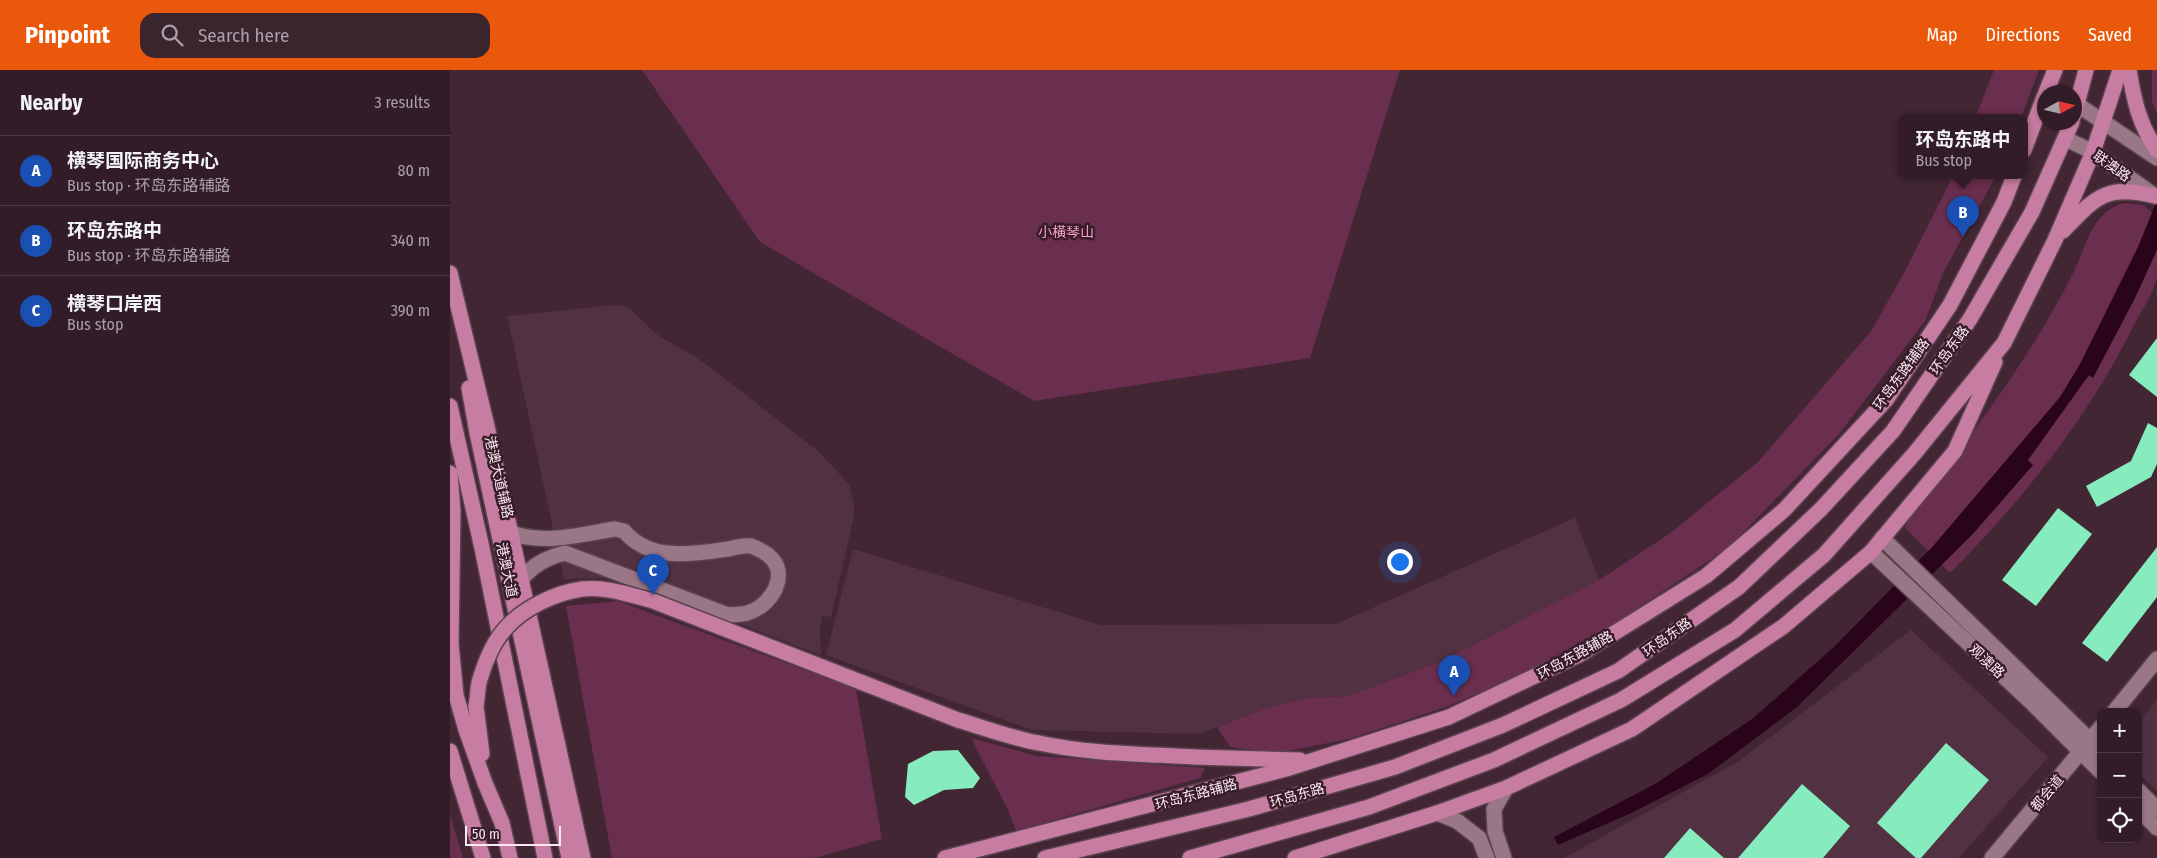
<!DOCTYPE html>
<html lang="en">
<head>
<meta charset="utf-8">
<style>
	body { margin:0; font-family:"Fira Sans Condensed","Noto Sans SC",sans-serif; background:#3a252f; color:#f1f3f6 }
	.controls { position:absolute; right:15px; bottom:15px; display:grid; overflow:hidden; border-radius:10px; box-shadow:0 1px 4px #0004 }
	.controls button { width:45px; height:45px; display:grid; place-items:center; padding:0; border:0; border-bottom:1px solid #4d3a44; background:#321c27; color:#f1f3f6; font:25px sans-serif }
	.compass { position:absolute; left:1587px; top:15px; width:45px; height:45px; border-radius:50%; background:#321c27; box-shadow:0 1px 4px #0004; rotate:82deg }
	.scale { position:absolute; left:15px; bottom:12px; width:96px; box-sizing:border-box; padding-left:5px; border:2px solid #fbe8f0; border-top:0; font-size:14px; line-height:18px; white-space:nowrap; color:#fbe8f0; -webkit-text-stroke:4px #381c2a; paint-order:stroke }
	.you { position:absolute; left:949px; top:491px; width:18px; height:18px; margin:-12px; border:4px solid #fff; border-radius:50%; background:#1a73e8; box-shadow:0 0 0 8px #1a73e833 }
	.badge { display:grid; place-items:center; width:32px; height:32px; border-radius:50%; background:#ea580c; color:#fff; font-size:16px; font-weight:700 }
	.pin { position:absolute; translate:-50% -41px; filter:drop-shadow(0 1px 2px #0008) }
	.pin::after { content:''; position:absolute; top:26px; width:18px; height:15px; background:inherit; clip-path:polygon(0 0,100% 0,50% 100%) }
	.popup { position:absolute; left:1448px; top:44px; width:130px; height:65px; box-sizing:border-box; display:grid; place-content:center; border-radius:10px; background:#321c27; filter:drop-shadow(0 1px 4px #0005); font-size:16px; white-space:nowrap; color:#a8a1a7 }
	.popup b { font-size:19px; color:#f1f3f6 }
	.popup::after { content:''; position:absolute; left:50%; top:100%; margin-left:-10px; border:10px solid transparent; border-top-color:#321c27 }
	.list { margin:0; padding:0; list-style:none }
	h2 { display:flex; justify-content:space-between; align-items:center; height:65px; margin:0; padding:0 20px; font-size:21px }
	h2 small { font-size:16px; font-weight:400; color:#a8a1a7 }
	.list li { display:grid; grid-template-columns:32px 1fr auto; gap:15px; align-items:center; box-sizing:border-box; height:70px; padding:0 20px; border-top:1px solid #4d3a44 }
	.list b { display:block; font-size:19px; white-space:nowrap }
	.list p { margin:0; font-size:16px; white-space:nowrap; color:#a8a1a7 }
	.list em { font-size:16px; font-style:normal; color:#a8a1a7 }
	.icon { flex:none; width:28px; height:28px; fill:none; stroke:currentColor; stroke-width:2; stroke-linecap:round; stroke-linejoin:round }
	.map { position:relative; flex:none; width:1707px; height:788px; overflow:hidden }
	header { display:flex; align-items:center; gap:30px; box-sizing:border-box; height:70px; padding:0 25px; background:#ea580c; color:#fff }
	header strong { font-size:24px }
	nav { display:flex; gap:28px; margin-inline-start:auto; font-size:18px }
	.search { width:350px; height:45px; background:#3a252f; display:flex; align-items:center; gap:12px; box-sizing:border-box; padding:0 18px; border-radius:15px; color:#a8a1a7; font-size:19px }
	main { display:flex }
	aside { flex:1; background:#321c27 }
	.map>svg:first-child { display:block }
	.built { fill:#523142 }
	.green { fill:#6a2e4e }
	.water { fill:#2a041a }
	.building { fill:#86ebbd }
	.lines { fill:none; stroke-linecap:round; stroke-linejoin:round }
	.minor-casing { stroke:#5b424f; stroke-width:18 }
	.major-casing { stroke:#5b424f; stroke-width:18 }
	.minor { stroke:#997786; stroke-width:15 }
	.major { stroke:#c77ca1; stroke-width:15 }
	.major-bridge-casing { stroke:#5b424f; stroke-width:18; stroke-linecap:butt }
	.major-bridge { stroke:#c77ca1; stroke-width:15 }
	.labels { text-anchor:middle; stroke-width:5; stroke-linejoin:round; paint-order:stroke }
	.street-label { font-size:14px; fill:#fbe8f0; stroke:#381c2a }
	.park-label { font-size:14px; fill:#f79fca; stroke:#381c2a }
</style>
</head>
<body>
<header>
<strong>Pinpoint</strong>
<div class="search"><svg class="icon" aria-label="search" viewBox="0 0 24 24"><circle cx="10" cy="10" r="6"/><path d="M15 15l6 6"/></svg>Search here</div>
<nav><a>Map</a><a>Directions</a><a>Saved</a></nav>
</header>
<main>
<aside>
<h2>Nearby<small>3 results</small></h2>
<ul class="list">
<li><span class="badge" style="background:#1a4fb4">A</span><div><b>横琴国际商务中心</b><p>Bus stop · 环岛东路辅路</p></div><em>80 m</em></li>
<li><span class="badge" style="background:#1a4fb4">B</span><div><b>环岛东路中</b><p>Bus stop · 环岛东路辅路</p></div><em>340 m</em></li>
<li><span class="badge" style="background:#1a4fb4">C</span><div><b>横琴口岸西</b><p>Bus stop</p></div><em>390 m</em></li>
</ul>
</aside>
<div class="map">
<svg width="1707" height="788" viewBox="0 0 1707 788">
	<rect width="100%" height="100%" fill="#422634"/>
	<!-- built -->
	<g class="built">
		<path d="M163 235 173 236 181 240 209 266 244 286 269 304 369 382 399 414 404 435V447L381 547 372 546 370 559 371 585 178 511 152 508 114 509 57 246Z"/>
		<path d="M1125 448 1149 510 989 592 898 626 859 628 816 638 748 664 582 660 376 585 403 479 651 555 886 554Z"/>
		<path d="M1461 560 1598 687 1509 788H1114L1289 691Z"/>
		<path d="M1707 630V721L1688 702V653Z"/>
	</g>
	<!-- green -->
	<g class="green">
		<path d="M192 0H950L860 288 584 331 310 172Z"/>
		<path d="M1544 0H1589L1571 48H1525Z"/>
		<path d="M1702 0H1707V43L1702 32Z"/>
		<path d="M1503 106H1546L1494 201 1475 251 1389 364 1278 478 1162 555 1069 606 993 638 899 669 828 683 780 677 767 657 816 638 859 628 898 626 989 592 1149 510 1219 464 1308 392 1422 260 1457 197Z"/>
		<path d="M1674 133 1693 135 1707 147C1707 164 1707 191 1707 207 1704 222 1691 242 1684 255 1638 348 1573 430 1500 503L1455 458 1457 451C1517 369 1580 291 1625 199 1637 173 1643 141 1674 133Z"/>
		<path d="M168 531 406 619 432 769 364 788H162L116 536Z"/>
		<path d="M521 668 587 686 755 698 750 708 566 761 558 740Z"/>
		<path d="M0 745 13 788H0Z"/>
	</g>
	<!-- water -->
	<path class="water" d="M1707 130V180L1685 228 1643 308 1639 305 1578 390 1583 395 1522 465 1347 637 1258 704 1179 744 1108 775 1104 767 1205 714 1302 649 1384 577 1484 475 1610 327 1630 294 1688 177Z"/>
	<!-- building -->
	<g class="building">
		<path d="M1707 268V327L1679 305Z"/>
		<path d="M1698 353 1707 358V394L1701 407 1647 437 1636 416 1681 391Z"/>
		<path d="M1608 438 1642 464 1586 536 1552 510Z"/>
		<path d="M1707 477V527L1657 592 1632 573Z"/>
		<path d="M1496 673 1539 710 1471 788H1466L1427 753Z"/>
		<path d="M508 680 530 708 523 718 494 720 464 735 455 727 458 694 483 681Z"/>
		<path d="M1352 714 1400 756 1373 788H1288Z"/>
		<path d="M1240 758 1274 788H1214Z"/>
	</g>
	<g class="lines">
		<defs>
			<g id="minor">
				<path d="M1628 35 1707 88"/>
				<path d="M1616 69 1643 82 1705 126"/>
				<path d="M62 463C94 475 132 464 165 459L174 461C200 492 242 484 278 479 284 478 294 475 301 476 305 477 314 482 318 485 341 503 322 536 297 543 292 545 284 544 278 545L115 483C96 488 85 494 72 508"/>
				<path d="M1432 468 1651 681"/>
				<path d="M1421 482 1580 631 1651 702"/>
				<path d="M1664 642 1707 589"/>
				<path d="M1688 720 1707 739"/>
				<path d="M1688 739 1707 758"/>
				<path d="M987 743 1007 751 1029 768 1037 788"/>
				<path d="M1054 788 1045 761 1044 739 1056 718"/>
				<path d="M1542 788 1651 657"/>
			</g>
			<g id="major">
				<path d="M1679 0C1684 30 1689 55 1707 80"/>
				<path d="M1596 22 1605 0"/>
				<path d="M1624 45 1636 0"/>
				<path d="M1574 80 1594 27"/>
				<path d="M1613 161C1646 127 1655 114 1705 126"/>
				<path d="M0 203 37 356 133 788"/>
				<path d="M19 318 27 363 119 788"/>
				<path d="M0 336 32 478 95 788"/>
				<path d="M0 403 3 441 1 574 6 625 16 660 35 713 52 753 60 788"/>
				<path d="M26 636 32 684"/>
				<path d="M0 681 33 788"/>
				<path d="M744 687 850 690"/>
				<path d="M495 788 836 699 999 647 1129 585 1256 506 1334 440 1436 330 1500 235 1554 132 1564 106"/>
				<path d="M595 788 799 739 945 697 1053 655 1168 601 1289 517 1371 439 1443 361 1520 249 1582 142 1622 52"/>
				<path d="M740 788 919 737 1044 690 1171 630 1285 560 1374 485 1464 384 1554 273 1605 170 1643 82 1670 0"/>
				<path d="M845 788 987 743 1056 718 1182 659 1334 556 1421 482 1505 381 1545 292"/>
			</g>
		</defs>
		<!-- minor casing -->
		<use href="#minor" class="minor-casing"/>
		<!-- major casing -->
		<use href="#major" class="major-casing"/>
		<!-- minor -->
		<use href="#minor" class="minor"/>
		<!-- major -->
		<use href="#major" class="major"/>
		<defs>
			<path id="major-bridge" d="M26 636C28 627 27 615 31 606 36 590 44 571 55 559 73 538 105 523 132 519 155 516 180 525 203 531L508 650C535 658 561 668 589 673 640 684 692 684 744 687"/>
		</defs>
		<!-- major-bridge casing -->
		<use href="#major-bridge" class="major-bridge-casing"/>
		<!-- major-bridge -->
		<use href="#major-bridge" class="major-bridge"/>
	</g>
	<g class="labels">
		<!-- street labels -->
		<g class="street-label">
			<text transform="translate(1662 96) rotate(35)" y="5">联澳路</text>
			<text transform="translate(1499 280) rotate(-55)" y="5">环岛东路</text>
			<text transform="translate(1451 304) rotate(-54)" y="5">环岛东路辅路</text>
			<text transform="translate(49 407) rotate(77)" y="5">港澳大道辅路</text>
			<text transform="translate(57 500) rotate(78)" y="5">港澳大道</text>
			<text transform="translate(1217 567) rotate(-35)" y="5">环岛东路</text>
			<text transform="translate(1125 585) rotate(-29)" y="5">环岛东路辅路</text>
			<text transform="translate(1537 591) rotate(43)" y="5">观澳路</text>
			<text transform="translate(1597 723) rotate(-50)" y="5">都会道</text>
			<text transform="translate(746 724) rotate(-15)" y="5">环岛东路辅路</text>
			<text transform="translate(847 725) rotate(-16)" y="5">环岛东路</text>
		</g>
		<!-- park labels -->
		<g class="park-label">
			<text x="616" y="167">小橫琴山</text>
		</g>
	</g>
</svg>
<div class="controls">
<button>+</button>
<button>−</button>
<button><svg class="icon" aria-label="locate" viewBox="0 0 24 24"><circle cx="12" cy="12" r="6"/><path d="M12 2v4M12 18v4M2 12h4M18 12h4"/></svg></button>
</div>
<svg class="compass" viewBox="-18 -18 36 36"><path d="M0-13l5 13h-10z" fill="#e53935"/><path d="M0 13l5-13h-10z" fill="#a8a1a7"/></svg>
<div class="scale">50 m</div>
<div class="you"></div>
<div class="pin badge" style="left:1004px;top:626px;background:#1a4fb4">A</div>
<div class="pin badge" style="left:1513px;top:167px;background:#1a4fb4">B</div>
<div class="popup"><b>环岛东路中</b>Bus stop</div>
<div class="pin badge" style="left:203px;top:525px;background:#1a4fb4">C</div>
</div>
</main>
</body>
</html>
